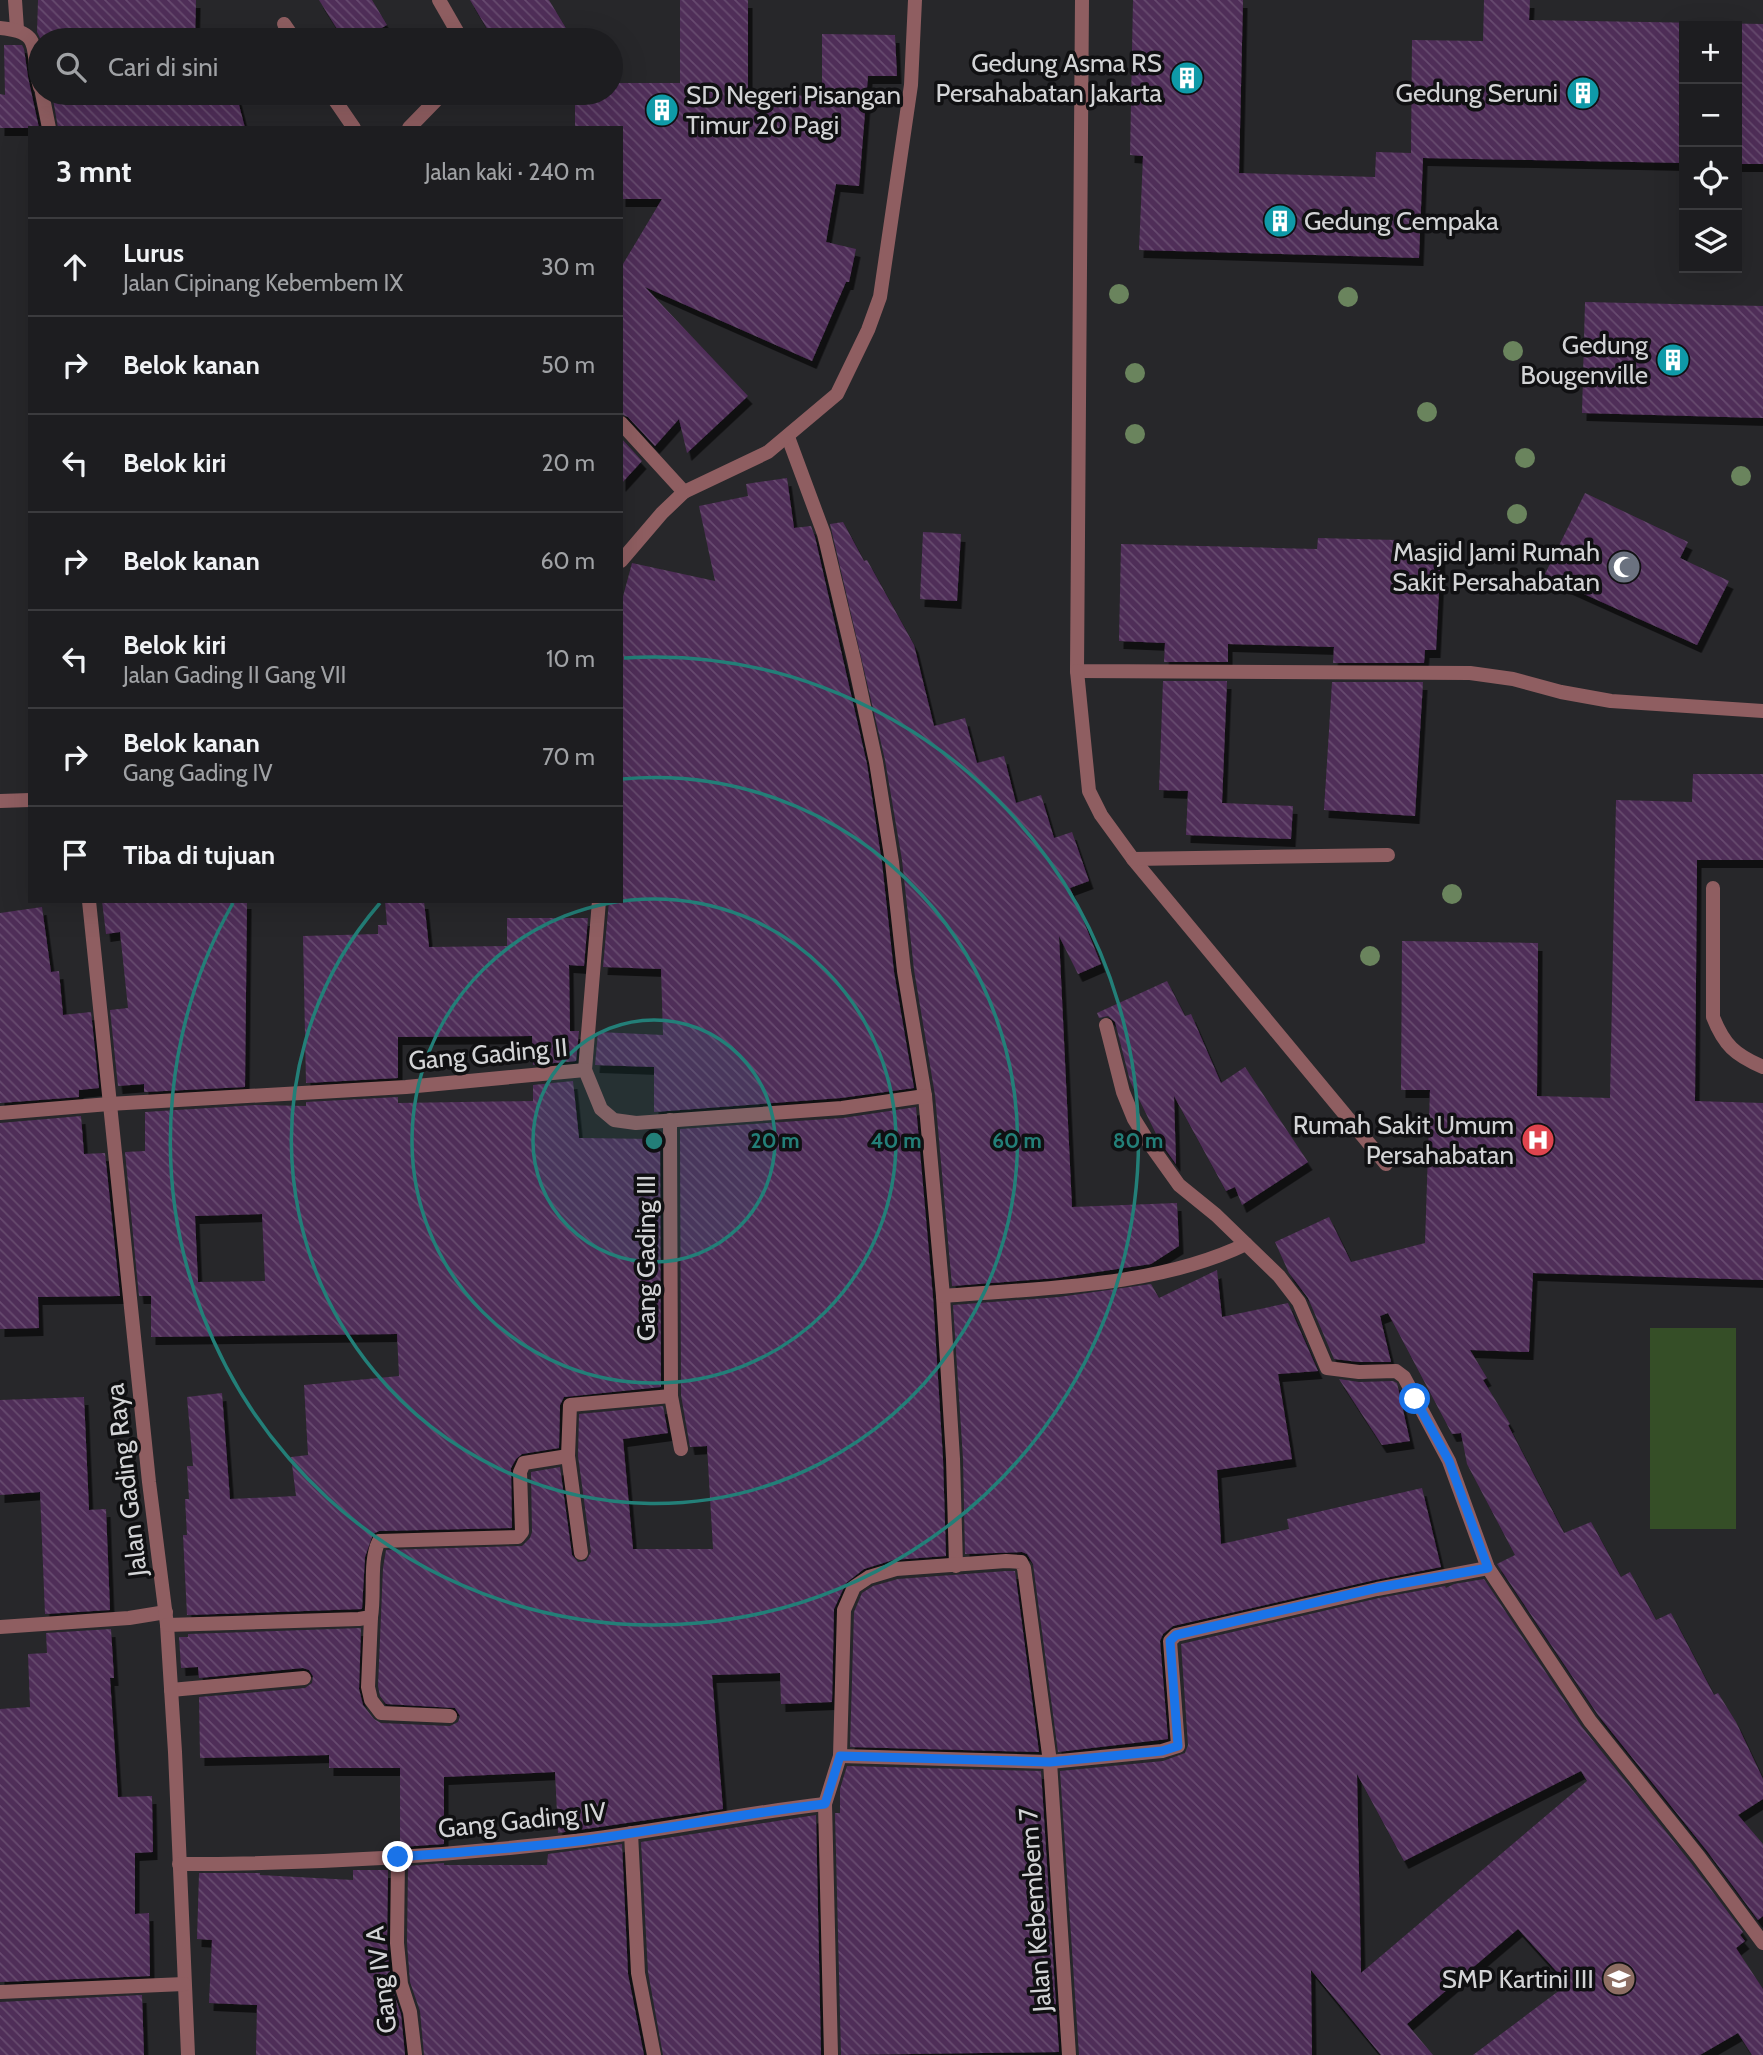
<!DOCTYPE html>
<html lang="id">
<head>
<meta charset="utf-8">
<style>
	body { margin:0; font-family:Cabin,sans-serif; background:#2a2a2d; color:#f1f3f6 }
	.controls { position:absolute; right:21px; top:21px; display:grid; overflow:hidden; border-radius:0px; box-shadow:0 7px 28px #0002 }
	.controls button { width:63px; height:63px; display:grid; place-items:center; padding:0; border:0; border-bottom:2px solid #3b3b3e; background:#1d1d20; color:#f1f3f6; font:35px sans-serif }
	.stop { position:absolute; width:21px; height:21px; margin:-16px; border:5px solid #1a73e8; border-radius:50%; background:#fff }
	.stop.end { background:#1a73e8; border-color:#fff; box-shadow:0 2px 7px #0008 }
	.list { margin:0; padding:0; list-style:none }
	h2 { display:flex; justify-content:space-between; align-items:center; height:91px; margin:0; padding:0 28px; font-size:30px }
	h2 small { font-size:23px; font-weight:400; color:#a0a2a5 }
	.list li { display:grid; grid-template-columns:46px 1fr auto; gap:21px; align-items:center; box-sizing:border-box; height:98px; padding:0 28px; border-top:2px solid #3b3b3e }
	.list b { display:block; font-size:26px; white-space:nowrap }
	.list p { margin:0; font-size:23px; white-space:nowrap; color:#a0a2a5 }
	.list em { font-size:23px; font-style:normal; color:#a0a2a5 }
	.icon { flex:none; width:38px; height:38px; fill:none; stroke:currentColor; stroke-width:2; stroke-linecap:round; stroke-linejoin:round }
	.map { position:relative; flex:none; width:1763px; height:2055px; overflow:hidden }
	.search { position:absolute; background:#1d1d20; box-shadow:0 7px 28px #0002; left:28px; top:28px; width:595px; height:77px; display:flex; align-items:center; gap:18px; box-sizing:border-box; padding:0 24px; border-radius:38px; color:#a0a2a5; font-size:26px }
	.panel { position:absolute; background:#1d1d20; box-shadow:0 7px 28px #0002; left:28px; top:126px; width:595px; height:777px; border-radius:0px }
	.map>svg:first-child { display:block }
	.pitch { fill:#354e27 }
	.building { fill:url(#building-back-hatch); fill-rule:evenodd; filter:url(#shadow) }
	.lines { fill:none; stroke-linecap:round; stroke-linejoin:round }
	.lane { stroke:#8f5e61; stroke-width:14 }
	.street { stroke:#8f5e61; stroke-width:14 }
	.tree { fill:#6a845d }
	.route { stroke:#1a73e8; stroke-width:9 }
	.ring { fill:none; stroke:#237f78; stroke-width:3.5 }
	.labels { text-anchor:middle; stroke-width:7; stroke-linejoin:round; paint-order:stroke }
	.poi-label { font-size:26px; fill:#d3d4d6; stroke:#101012; text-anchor:end }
	.street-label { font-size:26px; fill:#d3d4d6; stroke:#101012 }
	.centre { fill:#237f78; stroke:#101012; stroke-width:3.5 }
	.ring-label { font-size:21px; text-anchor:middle; font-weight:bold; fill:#237f78; stroke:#101012; stroke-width:7; stroke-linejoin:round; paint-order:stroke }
</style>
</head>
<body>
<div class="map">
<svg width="1763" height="2055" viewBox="0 0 1763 2055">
	<defs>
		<pattern id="building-back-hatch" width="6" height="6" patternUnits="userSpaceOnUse" patternTransform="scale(1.75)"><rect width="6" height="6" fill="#4f2d58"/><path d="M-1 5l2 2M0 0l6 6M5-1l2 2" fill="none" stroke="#674b6f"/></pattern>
		<filter id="shadow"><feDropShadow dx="4.5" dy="8" stdDeviation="0" flood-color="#0009"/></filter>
	</defs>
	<rect width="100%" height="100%" fill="#27272a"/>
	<!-- pitch -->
	<rect class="pitch" x="1650" y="1328" width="86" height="201"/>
	<!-- building -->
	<g class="building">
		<path d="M38 0H196L195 40H41L37 32Z"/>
		<path d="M319 0H372L387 25 360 40H344Z"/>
		<path d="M470 0H549L573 40H494Z"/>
		<path d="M680 0H748V93L812 96 813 85 822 86V34L895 35 897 76H868L859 186 836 184 826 242 856 249 849 282H846L812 361 645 287 748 396 687 453 679 419 655 446 628 417 621 414V262L623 264 662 199H621V128H575V93H611V83H680Z"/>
		<path d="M1133 0H1243L1239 173 1375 177 1376 152 1411 153 1412 40 1483 41 1484 0H1530L1529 20 1763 24V164H1737V26H1684V163L1423 158 1419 258 1139 250 1143 156 1130 155Z"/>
		<path d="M4 45H22L24 49 28 77 39 128H0V94L5 95Z"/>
		<path d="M52 93H236L245 128H58Z"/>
		<path d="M1585 302 1763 306V418L1582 413Z"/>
		<path d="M621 438 642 461 621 484Z"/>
		<path d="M787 478 794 528 811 526 815 537 867 764 882 863 894 972 914 1088 841 1098 654 1112V1067L595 1065 598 1032 663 1035 661 969 603 967 609 901H621V604L632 563 715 581 699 506 748 496 746 484Z"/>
		<path d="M1585 493 1688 542 1680 558 1729 581 1697 645 1544 576Z"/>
		<path d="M843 522 864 561 867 560 914 645 934 726 965 718 977 763 1004 756 1016 803 1041 795 1054 838 1072 832 1089 881 1070 888 1101 964 1078 974 1059 936 1072 1207 1177 1203 1179 1246 1151 1264 1057 1278 952 1286 935 1095 914 970 902 860 885 760 830 524Z"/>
		<path d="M923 532 961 534 957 601 920 599Z"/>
		<path d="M1318 538 1397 540V552H1441L1436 650H1425L1424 663H1333L1334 647 1228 644V662H1164L1165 643 1119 641 1121 544 1317 549Z"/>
		<path d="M1163 681H1227L1222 803 1293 806 1291 839 1186 835 1188 791 1159 790Z"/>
		<path d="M1332 682H1423L1415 816 1324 810Z"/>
		<path d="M1693 774H1763V860H1697L1695 1101 1763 1103V1280L1533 1273 1529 1352 1470 1350 1487 1378 1483 1380 1510 1424 1508 1425 1564 1533 1591 1522 1621 1577 1630 1572 1656 1620 1671 1613 1714 1695 1718 1693 1736 1722 1763 1779V1799L1738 1815 1763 1844V1916L1758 1920 1707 1851 1598 1715 1497 1564 1515 1555 1467 1464 1461 1433 1452 1434 1388 1313 1380 1316 1391 1362H1359L1334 1359 1308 1298 1289 1273 1275 1242 1329 1217 1351 1262 1425 1243 1430 1090H1401L1402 941 1538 943 1537 1096 1610 1098 1616 800 1692 802Z"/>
		<path d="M102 901H247L245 1087 144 1092V1084L118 1086 110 1010 128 1008 120 932 106 934Z"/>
		<path d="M385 901H424L429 947 507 946V918H588L584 966 569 965 570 1031H579L576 1061 533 1065 532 1036 398 1037V1078L306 1083 303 936 378 934V925H387Z"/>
		<path d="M42 907 51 972 59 971 63 1015 91 1012 99 1088 79 1090V1097L0 1103V913Z"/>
		<path d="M1167 981 1185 1016 1191 1014 1221 1083 1245 1067 1308 1162 1242 1205 1235 1187 1226 1191 1174 1096 1176 1164 1160 1142 1130 1081 1115 1022 1108 1016 1099 1018 1097 1013Z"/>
		<path d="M573 1081 579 1138 655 1139V1131H660L661 1387 564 1397 560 1405 559 1448 522 1454 516 1459 511 1468 512 1528 379 1531 373 1534 365 1557 362 1609 187 1615 183 1535H187L185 1499H189L187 1466H193L187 1397 222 1393 230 1499 296 1496 291 1457 308 1455 304 1385 399 1376 397 1334 151 1337V1296H139L125 1152 145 1151V1112L258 1105 306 1106V1102L398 1097V1103L533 1101V1085ZM262 1214 265 1281 198 1282 195 1216Z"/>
		<path d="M916 1107 933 1297 943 1459 946 1556 893 1560 864 1569 846 1583 834 1609 832 1702 781 1704 780 1673 712 1675 723 1809 558 1833 555 1772 444 1777V1844L400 1847V1768H329V1755L200 1758 199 1697 305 1688 312 1683 313 1676 309 1670 303 1668 199 1678 198 1667 181 1668 179 1637H188V1634L361 1628 359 1689 363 1705 374 1719 381 1723 450 1726 458 1722 460 1716 455 1708 386 1704 380 1696 378 1686 383 1568 386 1550 522 1546 530 1538 532 1532 531 1472 560 1467 572 1555 578 1562 586 1561 591 1552 578 1456 579 1414 663 1406 668 1433 623 1439 633 1549H713L707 1446 690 1447 681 1395 680 1129 843 1118Z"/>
		<path d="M81 1116 84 1154 105 1153 120 1296 38 1297 39 1328 0 1329V1123Z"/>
		<path d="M1217 1270 1222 1317 1288 1303 1318 1371 1278 1374 1292 1459 1217 1470 1221 1544 1289 1529 1287 1519 1422 1488 1441 1567 1375 1580 1173 1626 1163 1634 1160 1641 1168 1739 1058 1752 1033 1564 1027 1554 1022 1552 965 1554 963 1459 953 1305 1059 1297 1151 1284 1159 1298Z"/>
		<path d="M1339 1379 1359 1382 1393 1381 1397 1383 1410 1441 1382 1445Z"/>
		<path d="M84 1397 89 1510 106 1509 110 1610 45 1614 40 1492 0 1495V1400Z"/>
		<path d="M1006 1571H1015L1039 1752 850 1747 854 1612 862 1593 873 1586 898 1579Z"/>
		<path d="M1484 1579 1582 1727 1691 1863 1743 1932 1740 1935 1745 1941 1736 1948 1763 1989V2055H1752L1738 2033 1700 2055H1473L1568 1984 1518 1929 1407 2024 1433 2055H1381L1311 1970 1312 2055H1079L1060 1771 1163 1761 1185 1753 1188 1745 1181 1644 1379 1598 1445 1586 1446 1588 1454 1584ZM1581 1771 1587 1781 1361 1973 1357 1774 1404 1861Z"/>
		<path d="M111 1629 114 1678H110L118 1797 152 1796 153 1852 135 1853V1914L149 1913 150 1976 0 1982V1709L30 1707 28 1654 47 1653 46 1633Z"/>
		<path d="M847 1766 1041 1771 1059 2052 841 2055 835 1813H840V1789Z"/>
		<path d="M816 1815 821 2055H663L648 1972 641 1842Z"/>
		<path d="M622 1844 628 1974 644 2055H424L420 2011 410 1982 407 1943 408 1866 444 1863V1865H547L548 1854Z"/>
		<path d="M353 1870H388L387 1944 391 1985 401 2014 405 2055H256L257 2005 209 2003 212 1940 197 1939 199 1873H260V1875L353 1880Z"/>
		<path d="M142 1995 144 2055H0V2002Z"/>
	</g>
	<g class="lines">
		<!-- lane -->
		<g class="lane">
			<path d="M439 0 462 40"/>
			<path d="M1082 0 1077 671 1470 673 1513 679 1561 692 1611 701 1763 711"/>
			<path d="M409 128 443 93"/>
			<path d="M1077 671 1089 791 1101 815 1133 859 1386 1164"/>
			<path d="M1133 859 1388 855"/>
			<path d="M1713 888V1017C1724 1045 1735 1055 1763 1067"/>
			<path d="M0 1627 129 1618 166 1612"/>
			<path d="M171 1690 304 1678"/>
		</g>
		<!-- street -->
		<g class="street">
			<path d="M15 0 17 29"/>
			<path d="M284 24 295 40"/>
			<path d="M0 28C47 32 29 53 40 87"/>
			<path d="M42 93 49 128"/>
			<path d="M330 93 354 128"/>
			<path d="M621 423 684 492"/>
			<path d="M788 437 824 534 854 660 876 762 892 862 904 971 925 1096 943 1296 953 1459 956 1566"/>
			<path d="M621 561 662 513 684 492 768 452 837 394 868 330 880 297 911 85 915 0"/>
			<path d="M0 801 30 800"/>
			<path d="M89 901 149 1482 167 1625 175 1752 188 2055"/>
			<path d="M1106 1025 1123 1092 1134 1119 1149 1143 1179 1185 1216 1215 1279 1276 1299 1302 1327 1368 1359 1372 1396 1371 1404 1377 1449 1461 1488 1568 1590 1721 1699 1857 1763 1943"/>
			<path d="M585 1070 599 901"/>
			<path d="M0 1113 109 1104 406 1087 585 1070 601 1109 614 1120 636 1123 842 1108 925 1096"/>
			<path d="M670 1120 671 1396 681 1449"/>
			<path d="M943 1296C1040 1288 1158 1287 1246 1244"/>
			<path d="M568 1456 581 1553"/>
			<path d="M371 1617 368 1687 371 1700 381 1713 450 1716"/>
			<path d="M167 1625 359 1619 371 1617C375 1594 369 1560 379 1541L518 1537 522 1532 520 1472 524 1463 568 1456 570 1405 671 1396"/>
			<path d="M840 1756 1050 1762 1162 1751 1178 1746 1170 1641 1176 1635 1377 1589 1488 1568"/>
			<path d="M631 1833 638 1973 654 2055"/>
			<path d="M398 1857 397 1943 401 1984 410 2012 415 2055"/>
			<path d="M179 1864C314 1864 449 1856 583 1840 664 1830 744 1813 825 1804"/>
			<path d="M0 1992 184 1984"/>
			<path d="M831 2055 825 1804 840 1756 844 1610 854 1587 869 1577 896 1569 1006 1561 1021 1562 1024 1568 1050 1762 1069 2055"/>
		</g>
	</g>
	<!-- trees -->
	<g class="tree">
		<circle cx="1119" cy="294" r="10"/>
		<circle cx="1348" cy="297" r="10"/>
		<circle cx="1513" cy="351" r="10"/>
		<circle cx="1135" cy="373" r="10"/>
		<circle cx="1427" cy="412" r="10"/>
		<circle cx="1135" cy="434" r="10"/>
		<circle cx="1525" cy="458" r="10"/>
		<circle cx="1741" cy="476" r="10"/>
		<circle cx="1517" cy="514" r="10"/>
		<circle cx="1452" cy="894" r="10"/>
		<circle cx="1370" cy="956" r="10"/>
	</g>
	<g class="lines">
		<!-- route -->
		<path class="route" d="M398 1857C461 1852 523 1848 586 1840 666 1829 745 1813 825 1804L840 1756 1050 1762 1162 1751 1178 1746 1170 1641 1176 1635 1377 1588 1488 1568 1449 1461 1415 1399"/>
	</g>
	<!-- distance rings -->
	<circle cx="654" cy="1141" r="121" fill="#237f78" fill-opacity=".12"/>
	<g class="ring">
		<circle cx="654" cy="1141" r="121"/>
		<circle cx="654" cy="1141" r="242"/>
		<path d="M622 779A363 363 0 1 1 380 903"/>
		<path d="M624 658A484 484 0 1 1 233 903"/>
	</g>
	<!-- icons -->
	<defs>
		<symbol id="building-disc" viewBox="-11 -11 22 22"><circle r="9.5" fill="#0f9aa8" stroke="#101012"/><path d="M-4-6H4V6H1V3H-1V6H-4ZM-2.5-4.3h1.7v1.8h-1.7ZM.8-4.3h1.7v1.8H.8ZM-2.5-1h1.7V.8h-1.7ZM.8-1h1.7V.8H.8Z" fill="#fff"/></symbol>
		<symbol id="mosque-disc" viewBox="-11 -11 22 22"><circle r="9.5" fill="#6b7280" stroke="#101012"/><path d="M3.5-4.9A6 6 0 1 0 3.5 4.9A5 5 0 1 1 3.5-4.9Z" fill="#fff"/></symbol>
		<symbol id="hospital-disc" viewBox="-11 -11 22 22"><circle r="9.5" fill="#e0444e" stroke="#101012"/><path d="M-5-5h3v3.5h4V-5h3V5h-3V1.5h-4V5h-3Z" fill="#fff"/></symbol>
		<symbol id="school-disc" viewBox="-11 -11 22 22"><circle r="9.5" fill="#8d6e63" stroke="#101012"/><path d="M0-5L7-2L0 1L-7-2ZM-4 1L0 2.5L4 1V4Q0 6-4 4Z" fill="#fff"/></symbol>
	</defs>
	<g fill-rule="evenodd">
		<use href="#building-disc" x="1168" y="59" width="38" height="38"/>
		<use href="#building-disc" x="1564" y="74" width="38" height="38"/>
		<use href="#building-disc" x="643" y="91" width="38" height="38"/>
		<use href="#building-disc" x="1261" y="202" width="38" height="38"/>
		<use href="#building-disc" x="1654" y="341" width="38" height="38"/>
		<use href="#mosque-disc" x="1605" y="548" width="38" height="38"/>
		<use href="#hospital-disc" x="1519" y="1121" width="38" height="38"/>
		<use href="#school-disc" x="1600" y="1960" width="38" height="38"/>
	</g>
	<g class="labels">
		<!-- poi labels -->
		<g class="poi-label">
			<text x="1162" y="72">Gedung Asma RS<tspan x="1162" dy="30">Persahabatan Jakarta</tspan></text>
			<text x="1558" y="102">Gedung Seruni</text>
			<text x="686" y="104" text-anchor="start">SD Negeri Pisangan<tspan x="686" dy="30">Timur 20 Pagi</tspan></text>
			<text x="1304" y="230" text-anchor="start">Gedung Cempaka</text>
			<text x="1648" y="354">Gedung<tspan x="1648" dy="30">Bougenville</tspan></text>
			<text x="1600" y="561">Masjid Jami Rumah<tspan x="1600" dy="30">Sakit Persahabatan</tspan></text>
			<text x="1514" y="1134">Rumah Sakit Umum<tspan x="1514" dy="30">Persahabatan</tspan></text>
			<text x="1594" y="1988">SMP Kartini III</text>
		</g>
		<!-- street labels -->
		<g class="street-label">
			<text transform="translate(488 1054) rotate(-5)" y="9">Gang Gading II</text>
			<text transform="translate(646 1258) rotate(-90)" y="9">Gang Gading III</text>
			<text transform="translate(126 1480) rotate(-97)" y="9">Jalan Gading Raya</text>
			<text transform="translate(522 1820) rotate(-6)" y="9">Gang Gading IV</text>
			<text transform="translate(1035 1910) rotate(-94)" y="9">Jalan Kebembem 7</text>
			<text transform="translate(381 1980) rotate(-97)" y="9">Gang IV A</text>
		</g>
	</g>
	<circle cx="654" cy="1141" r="10" class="centre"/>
	<g class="ring-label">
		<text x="775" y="1148">20 m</text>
		<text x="896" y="1148">40 m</text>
		<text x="1017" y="1148">60 m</text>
		<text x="1138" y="1148">80 m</text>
	</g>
</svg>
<div class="controls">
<button>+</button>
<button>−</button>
<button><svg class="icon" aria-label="locate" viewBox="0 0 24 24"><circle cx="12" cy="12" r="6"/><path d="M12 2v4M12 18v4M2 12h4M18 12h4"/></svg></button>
<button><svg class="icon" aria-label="layers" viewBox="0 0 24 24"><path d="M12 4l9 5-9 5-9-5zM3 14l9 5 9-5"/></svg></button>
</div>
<div class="stop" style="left:1415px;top:1399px"></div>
<div class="stop end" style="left:398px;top:1857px"></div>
<div class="search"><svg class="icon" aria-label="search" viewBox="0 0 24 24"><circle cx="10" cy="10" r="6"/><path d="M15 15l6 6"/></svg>Cari di sini</div>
<section class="panel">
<h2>3 mnt<small>Jalan kaki · 240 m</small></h2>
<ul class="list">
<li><svg class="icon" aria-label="ahead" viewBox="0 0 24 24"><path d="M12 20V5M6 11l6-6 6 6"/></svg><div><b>Lurus</b><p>Jalan Cipinang Kebembem IX</p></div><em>30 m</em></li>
<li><svg class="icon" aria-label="right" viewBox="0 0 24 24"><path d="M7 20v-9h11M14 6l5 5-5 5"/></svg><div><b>Belok kanan</b></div><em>50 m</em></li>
<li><svg class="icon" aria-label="left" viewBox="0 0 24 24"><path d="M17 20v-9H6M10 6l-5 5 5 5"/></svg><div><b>Belok kiri</b></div><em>20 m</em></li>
<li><svg class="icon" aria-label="right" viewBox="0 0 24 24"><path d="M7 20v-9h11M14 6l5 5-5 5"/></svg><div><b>Belok kanan</b></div><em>60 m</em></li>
<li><svg class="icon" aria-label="left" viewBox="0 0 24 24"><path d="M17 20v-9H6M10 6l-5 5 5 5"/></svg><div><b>Belok kiri</b><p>Jalan Gading II Gang VII</p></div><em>10 m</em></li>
<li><svg class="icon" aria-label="right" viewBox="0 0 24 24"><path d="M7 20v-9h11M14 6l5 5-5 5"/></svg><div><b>Belok kanan</b><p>Gang Gading IV</p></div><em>70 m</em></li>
<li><svg class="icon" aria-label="arrive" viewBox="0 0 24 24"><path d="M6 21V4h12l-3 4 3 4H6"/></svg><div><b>Tiba di tujuan</b></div></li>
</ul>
</section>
</div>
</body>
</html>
